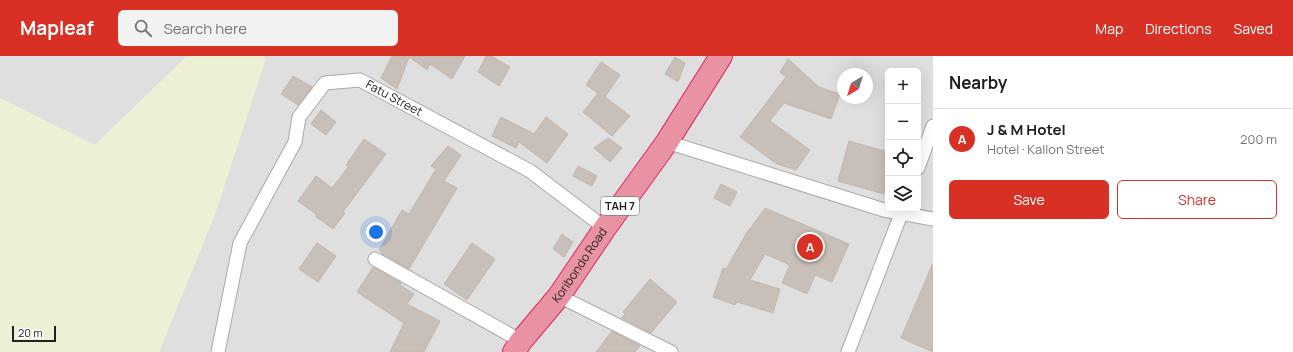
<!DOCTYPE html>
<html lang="en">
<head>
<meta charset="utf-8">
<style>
	body { margin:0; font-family:Manrope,sans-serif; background:#f2f2f2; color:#202124 }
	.controls { position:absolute; right:12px; top:12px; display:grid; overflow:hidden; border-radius:6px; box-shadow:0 4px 16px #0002 }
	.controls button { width:36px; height:36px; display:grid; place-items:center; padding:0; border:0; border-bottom:1px solid #e0e0e0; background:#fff; color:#202124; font:20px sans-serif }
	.compass { position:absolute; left:837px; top:12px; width:36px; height:36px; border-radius:50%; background:#fff; box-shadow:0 4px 16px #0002; rotate:218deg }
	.scale { position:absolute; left:12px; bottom:10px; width:44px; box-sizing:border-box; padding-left:4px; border:2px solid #222; border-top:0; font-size:11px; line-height:14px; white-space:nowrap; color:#222; -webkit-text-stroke:3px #fff; paint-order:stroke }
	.you { position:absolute; left:376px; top:176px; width:14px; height:14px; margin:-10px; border:3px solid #fff; border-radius:50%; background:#1a73e8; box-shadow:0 0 0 6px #1a73e833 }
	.badge { display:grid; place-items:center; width:26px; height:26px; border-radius:50%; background:#d93025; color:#fff; font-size:13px; font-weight:700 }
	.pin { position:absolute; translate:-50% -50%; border:2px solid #fff; box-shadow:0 1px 4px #0006 }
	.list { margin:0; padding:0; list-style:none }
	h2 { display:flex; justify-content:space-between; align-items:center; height:52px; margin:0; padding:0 16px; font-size:17px }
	h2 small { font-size:13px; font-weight:400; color:#757577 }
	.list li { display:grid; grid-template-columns:26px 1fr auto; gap:12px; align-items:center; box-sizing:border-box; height:60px; padding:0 16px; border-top:1px solid #e0e0e0 }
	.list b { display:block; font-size:15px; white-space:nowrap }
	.list p { margin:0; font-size:13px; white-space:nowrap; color:#757577 }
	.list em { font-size:13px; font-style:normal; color:#757577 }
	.actions { display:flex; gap:8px; padding:12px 16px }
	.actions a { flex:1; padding:9px 0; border:1px solid #d93025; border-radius:6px; text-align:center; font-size:14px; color:#d93025 }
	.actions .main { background:#d93025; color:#fff }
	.icon { flex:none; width:22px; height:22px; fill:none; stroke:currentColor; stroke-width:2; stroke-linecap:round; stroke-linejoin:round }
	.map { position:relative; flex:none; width:933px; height:296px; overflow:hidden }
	header { display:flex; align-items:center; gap:24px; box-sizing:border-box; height:56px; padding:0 20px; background:#d93025; color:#fff }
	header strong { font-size:19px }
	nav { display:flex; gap:22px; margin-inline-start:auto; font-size:14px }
	.search { width:280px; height:36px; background:#f2f2f2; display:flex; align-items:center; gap:10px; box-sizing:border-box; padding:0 14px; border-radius:6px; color:#757577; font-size:15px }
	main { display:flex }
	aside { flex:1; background:#fff }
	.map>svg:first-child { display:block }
	.residential { fill:#e0dfdf; fill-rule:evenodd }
	.farmland { fill:#eef0d5 }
	.building { fill:#c7bfb8; stroke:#c4b6ab }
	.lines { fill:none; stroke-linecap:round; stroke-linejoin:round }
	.street-casing { stroke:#a9a9a9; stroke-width:15 }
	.highway-casing { stroke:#dc2a67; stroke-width:24 }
	.street { stroke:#fff; stroke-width:13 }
	.highway { stroke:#e892a2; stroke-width:22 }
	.labels { text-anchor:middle; stroke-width:3; stroke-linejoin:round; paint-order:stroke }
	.shield { fill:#fff; stroke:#646464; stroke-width:1 }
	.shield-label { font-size:11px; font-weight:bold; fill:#222 }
	.street-label { font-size:12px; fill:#222; stroke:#fff }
</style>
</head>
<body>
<header>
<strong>Mapleaf</strong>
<div class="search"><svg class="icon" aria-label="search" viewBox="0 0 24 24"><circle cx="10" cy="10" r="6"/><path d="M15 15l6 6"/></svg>Search here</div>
<nav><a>Map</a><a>Directions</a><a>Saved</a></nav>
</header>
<main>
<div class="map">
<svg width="933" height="296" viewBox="0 0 933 296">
	<rect width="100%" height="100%" fill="#f2efe9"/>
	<!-- residential -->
	<g class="residential">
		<path d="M0 0H187L95 89 0 42Z"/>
		<path d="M263 0H933V296H159L215 158 265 5ZM888 15H918V153H888ZM843 18H867V42H843Z"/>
	</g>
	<!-- farmland -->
	<path class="farmland" d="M187 0H263L265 4 215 158 159 296H0V42L95 89Z"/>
	<!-- building -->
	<g class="building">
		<path d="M392 0H465L452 23 430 8 427 14 409 1 397 33 381 22Z"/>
		<path d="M486 0H491L510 11 499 30 478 16Z"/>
		<path d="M675 1 685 7 678 26 665 18Z"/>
		<path d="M788 3 819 31 840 38 831 63 784 47 770 65 810 94 796 114 777 108 740 81 786 21 780 16Z"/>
		<path d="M601 6 620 19 605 41 630 60 612 80 583 56 598 37 586 29Z"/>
		<path d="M293 20 312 31 298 49 281 38Z"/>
		<path d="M321 54 336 66 326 79 311 68Z"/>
		<path d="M501 61 534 78 546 61 568 78 547 107 519 86 516 92 492 80Z"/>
		<path d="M608 82 622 92 610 106 594 92Z"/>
		<path d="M364 83 386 98 343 156 345 157 333 173 315 160 316 158 298 145 316 120 332 132 349 110 346 109Z"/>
		<path d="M849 85 888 96V124L884 138 838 125Z"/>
		<path d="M448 90 461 99 444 125 457 132 409 213 381 197 382 196 379 194 402 154 409 158 436 113 431 110Z"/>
		<path d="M578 110 597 120 592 130 573 120Z"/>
		<path d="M721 128 737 136 730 150 714 142Z"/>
		<path d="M765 152 849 188 832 226 815 219 807 238 782 227 790 209 765 198 750 224 780 233 773 257 737 246 735 249 713 241 723 212 726 213 749 173H750Z"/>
		<path d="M562 178 573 186 564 201 553 193Z"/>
		<path d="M317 187 336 200 318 226 299 213Z"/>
		<path d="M472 187 495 203 467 244 444 228Z"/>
		<path d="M933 207V296L901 282Z"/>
		<path d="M373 211 401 227 400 229 414 238 407 248 440 265 424 296H390L404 267 357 236Z"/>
		<path d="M650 223 677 246 651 277 622 262 625 258 623 256Z"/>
		<path d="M612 275 640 290 635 296H596Z"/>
	</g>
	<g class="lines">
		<defs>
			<g id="street">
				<path d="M667 86 884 154 933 163"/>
				<path d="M918 112 933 70"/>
				<path d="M375 203 521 285"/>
				<path d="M559 240 671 296"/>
				<path id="s1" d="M218 296 240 187 295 86 299 61 325 27 360 24 530 115 605 172"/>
				<path d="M848 296 903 153"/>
			</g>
			<g id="highway">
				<path id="s2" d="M514 296 521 285 559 240 605 172 667 86 721 0"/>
			</g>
		</defs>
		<!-- street casing -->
		<use href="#street" class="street-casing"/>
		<!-- highway casing -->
		<use href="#highway" class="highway-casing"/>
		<!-- street -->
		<use href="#street" class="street"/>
		<!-- highway -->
		<use href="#highway" class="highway"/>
	</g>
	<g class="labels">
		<!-- shield labels -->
		<rect class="shield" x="601" y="141" width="38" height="18" rx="3"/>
		<g class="shield-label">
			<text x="620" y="154">TAH 7</text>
		</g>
		<!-- street labels -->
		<g class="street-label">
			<text dy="4" stroke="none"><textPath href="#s1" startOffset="368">Fatu Street</textPath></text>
			<text dy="4" stroke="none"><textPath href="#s2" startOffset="109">Koribondo Road</textPath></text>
		</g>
	</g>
</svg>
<div class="controls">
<button>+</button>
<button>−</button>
<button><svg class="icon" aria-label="locate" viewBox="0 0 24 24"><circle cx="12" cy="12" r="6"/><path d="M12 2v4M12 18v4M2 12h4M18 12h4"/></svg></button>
<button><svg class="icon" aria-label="layers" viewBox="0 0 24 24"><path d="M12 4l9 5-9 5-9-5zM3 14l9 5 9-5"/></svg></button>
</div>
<svg class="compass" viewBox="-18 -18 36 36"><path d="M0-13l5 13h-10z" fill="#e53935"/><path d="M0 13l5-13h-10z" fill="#757577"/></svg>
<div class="scale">20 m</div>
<div class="you"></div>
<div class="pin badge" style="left:810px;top:191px">A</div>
</div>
<aside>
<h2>Nearby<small></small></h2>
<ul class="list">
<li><span class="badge">A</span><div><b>J &amp; M Hotel</b><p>Hotel · Kallon Street</p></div><em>200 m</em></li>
</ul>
<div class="actions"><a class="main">Save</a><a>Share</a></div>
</aside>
</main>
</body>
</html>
